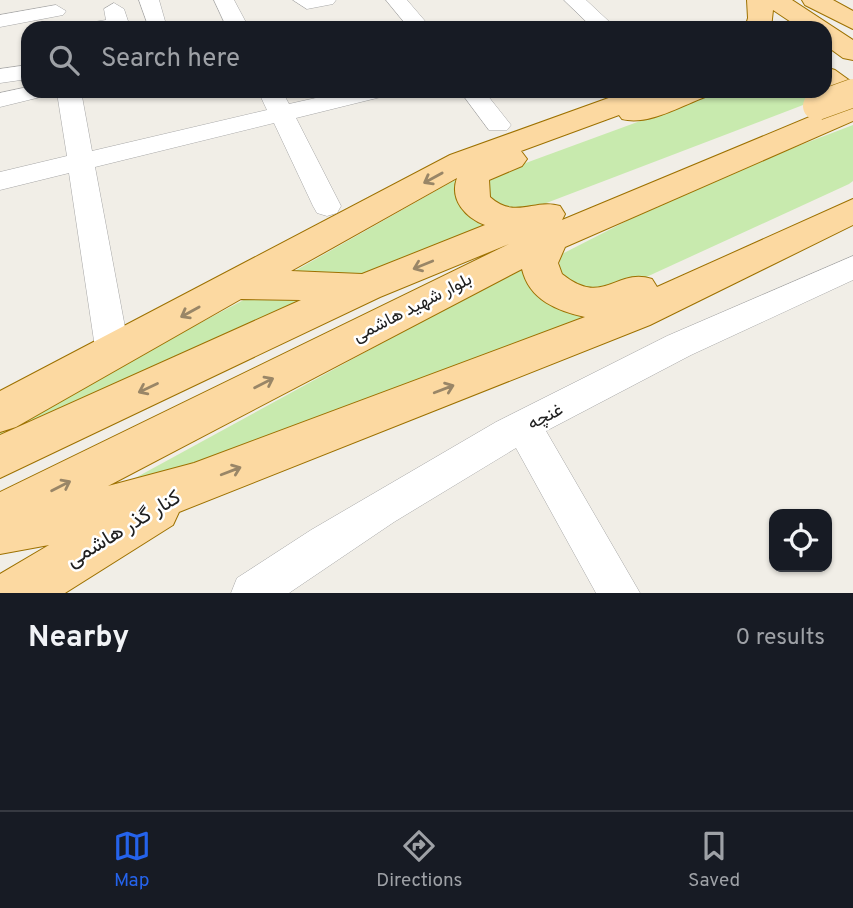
<!DOCTYPE html>
<html lang="en">
<head>
<meta charset="utf-8">
<style>
	body { margin:0; font-family:Overpass,Vazirmatn,sans-serif; background:#20242c; color:#f1f3f6 }
	.controls { position:absolute; right:21px; bottom:21px; display:grid; overflow:hidden; border-radius:14px; box-shadow:0 2px 5px #0004 }
	.controls button { width:63px; height:63px; display:grid; place-items:center; padding:0; border:0; border-bottom:2px solid #363941; background:#171b24; color:#f1f3f6; font:35px sans-serif }
	.list { margin:0; padding:0; list-style:none }
	h2 { display:flex; justify-content:space-between; align-items:center; height:91px; margin:0; padding:0 28px; font-size:30px }
	h2 small { font-size:23px; font-weight:400; color:#9ea1a6 }
	.icon { flex:none; width:38px; height:38px; fill:none; stroke:currentColor; stroke-width:2; stroke-linecap:round; stroke-linejoin:round }
	.map { position:relative; flex:none; width:853px; height:593px; overflow:hidden }
	.search { position:absolute; background:#171b24; box-shadow:0 2px 5px #0004; left:21px; right:21px; top:21px; height:77px; display:flex; align-items:center; gap:18px; box-sizing:border-box; padding:0 24px; border-radius:21px; color:#9ea1a6; font-size:26px }
	.sheet { height:217px; background:#171b24 }
	nav { display:flex; justify-content:space-around; align-items:center; box-sizing:border-box; height:98px; border-top:2px solid #363941; background:#171b24; font-size:19px; color:#9ea1a6 }
	nav a { display:grid; justify-items:center; gap:4px }
	nav .on { color:#2563eb }
	.map>svg:first-child { display:block }
	.grass { fill:#c8eaae }
	.lines { fill:none; stroke-linecap:round; stroke-linejoin:round }
	.minor-casing { stroke:#a7a7a7; stroke-width:1 }
	.major-casing { stroke:#9d7100; stroke-width:2 }
	.minor { fill:#fff; fill-rule:evenodd }
	.major { fill:#fcd9a1; fill-rule:evenodd }
	.major-bridge-casing { stroke:#9d7100; stroke-width:29; stroke-linecap:butt }
	.major-bridge { stroke:#fcd9a1; stroke-width:28 }
	.oneway { stroke:#998667 }
	.labels { text-anchor:middle; stroke-width:5; stroke-linejoin:round; paint-order:stroke }
	.street-label { font-size:18px; fill:#202020; stroke:#fff }
	.near-street-label { font-size:21px; fill:#202020; stroke:#fff }
</style>
</head>
<body>
<div class="map">
<svg width="853" height="593" viewBox="0 0 853 593">
	<rect width="100%" height="100%" fill="#f1eee7"/>
	<!-- grass -->
	<g class="grass">
		<path d="M722 91H814L824 97 528 210C509 209 495 205 484 188L485 178Z"/>
		<path d="M853 125V181L849 184 607 295 588 296 559 271 560 255 699 184Z"/>
		<path d="M469 172 501 225 353 277 286 276Z"/>
		<path d="M530 262 580 315 584 324 121 492 126 483Z"/>
		<path d="M253 295 312 296 0 439V429Z"/>
	</g>
	<g class="lines">
		<defs>
			<g id="minor">
				<path d="M139 0H159L167 28H149Z"/>
				<path d="M214 0H234L249 28H227Z"/>
				<path d="M293 0H336L333 4 307 9Z"/>
				<path d="M386 0H407L431 28H409Z"/>
				<path d="M564 0H586L616 28H593Z"/>
				<path d="M114 3 124 9 129 24 126 28H85L88 23 106 20 104 9Z"/>
				<path d="M56 5 66 11 63 15 0 27V15Z"/>
				<path d="M28 65V79L0 83V69Z"/>
				<path d="M28 87V91H81L92 151 267 110 258 91H282L289 104 347 91H389L385 96 296 118 341 206 337 213 327 216 317 213 313 206 274 123 95 167 130 354 125 364 113 368 101 364 96 354 69 173 0 190V172L67 156 57 93 0 107V93Z"/>
				<path d="M460 91H484L511 125 507 130H489Z"/>
				<path d="M853 256V280L691 355 546 431 640 593H596L516 448 394 522 289 593H231L237 578 311 530 496 422 667 336Z"/>
			</g>
			<g id="major">
				<path d="M747 0H792L853 40V60L843 58 825 45V28H800L773 10 771 28H745L748 18Z"/>
				<path d="M802 0H833L853 11V29L805 5Z"/>
				<path d="M825 67 835 70 853 83V121L565 247 558 263 562 274C604 308 616 267 652 279L657 287 853 199V225L650 325 179 512 173 525 65 593H0V574L49 545 0 554V492L509 244 380 297 0 478V435L301 300 241 299 16 427 0 432V391L450 155 628 91H710L705 97C681 106 648 126 622 119L619 115 521 151 527 159 522 166 489 180 490 197C516 220 534 198 560 206L565 214 562 220 843 103 825 90ZM457 178C449 200 466 218 485 225L362 274 291 271ZM522 269C529 300 558 311 585 317L194 463 108 486Z"/>
			</g>
		</defs>
		<!-- minor casing -->
		<use href="#minor" class="minor-casing"/>
		<!-- major casing -->
		<use href="#major" class="major-casing"/>
		<!-- minor -->
		<use href="#minor" class="minor"/>
		<!-- major -->
		<use href="#major" class="major"/>
		<defs>
			<path id="major-bridge" d="M817 106 853 93"/>
		</defs>
		<!-- major-bridge casing -->
		<use href="#major-bridge" class="major-bridge-casing"/>
		<!-- major-bridge -->
		<use href="#major-bridge" class="major-bridge"/>
	</g>
	<!-- one-way arrows -->
	<defs><path id="oneway-shaft" d="M-6 0H5M1.5-3L5.5 0L1.5 3" fill="none" stroke-width="1.6" stroke-linecap="round" stroke-linejoin="round" transform="scale(1.75)"/></defs>
	<g class="oneway">
		<use href="#oneway-shaft" transform="translate(433 178) rotate(151)"/>
		<use href="#oneway-shaft" transform="translate(423 265) rotate(158)"/>
		<use href="#oneway-shaft" transform="translate(190 312) rotate(151)"/>
		<use href="#oneway-shaft" transform="translate(264 383) rotate(-27)"/>
		<use href="#oneway-shaft" transform="translate(148 388) rotate(155)"/>
		<use href="#oneway-shaft" transform="translate(444 389) rotate(-21)"/>
		<use href="#oneway-shaft" transform="translate(231 471) rotate(-21)"/>
		<use href="#oneway-shaft" transform="translate(61 486) rotate(-27)"/>
	</g>
	<g class="labels">
		<!-- street labels -->
		<g class="street-label">
			<text transform="translate(412 307) rotate(-27)" y="6">بلوار شهید هاشمی</text>
			<text transform="translate(545 416) rotate(-27)" y="6">غنچه</text>
		</g>
		<!-- near-street labels -->
		<g class="near-street-label">
			<text transform="translate(123 528) rotate(-31)" y="7">کنار گذر هاشمی</text>
		</g>
	</g>
</svg>
<div class="controls">
<button><svg class="icon" aria-label="locate" viewBox="0 0 24 24"><circle cx="12" cy="12" r="6"/><path d="M12 2v4M12 18v4M2 12h4M18 12h4"/></svg></button>
</div>
<div class="search"><svg class="icon" aria-label="search" viewBox="0 0 24 24"><circle cx="10" cy="10" r="6"/><path d="M15 15l6 6"/></svg>Search here</div>
</div>
<section class="sheet">
<h2>Nearby<small>0 results</small></h2>
<ul class="list">
</ul>
</section>
<nav>
<a class="on"><svg class="icon" aria-label="map" viewBox="0 0 24 24"><path d="M3 6l6-2 6 2 6-2v14l-6 2-6-2-6 2zM9 4v14M15 6v14"/></svg>Map</a>
<a><svg class="icon" aria-label="directions" viewBox="0 0 24 24"><path d="M12 3l9 9-9 9-9-9zM9 14v-3h6M13 9l2 2-2 2"/></svg>Directions</a>
<a><svg class="icon" aria-label="saved" viewBox="0 0 24 24"><path d="M7 4h10v16l-5-4-5 4z"/></svg>Saved</a>
</nav>
</body>
</html>
